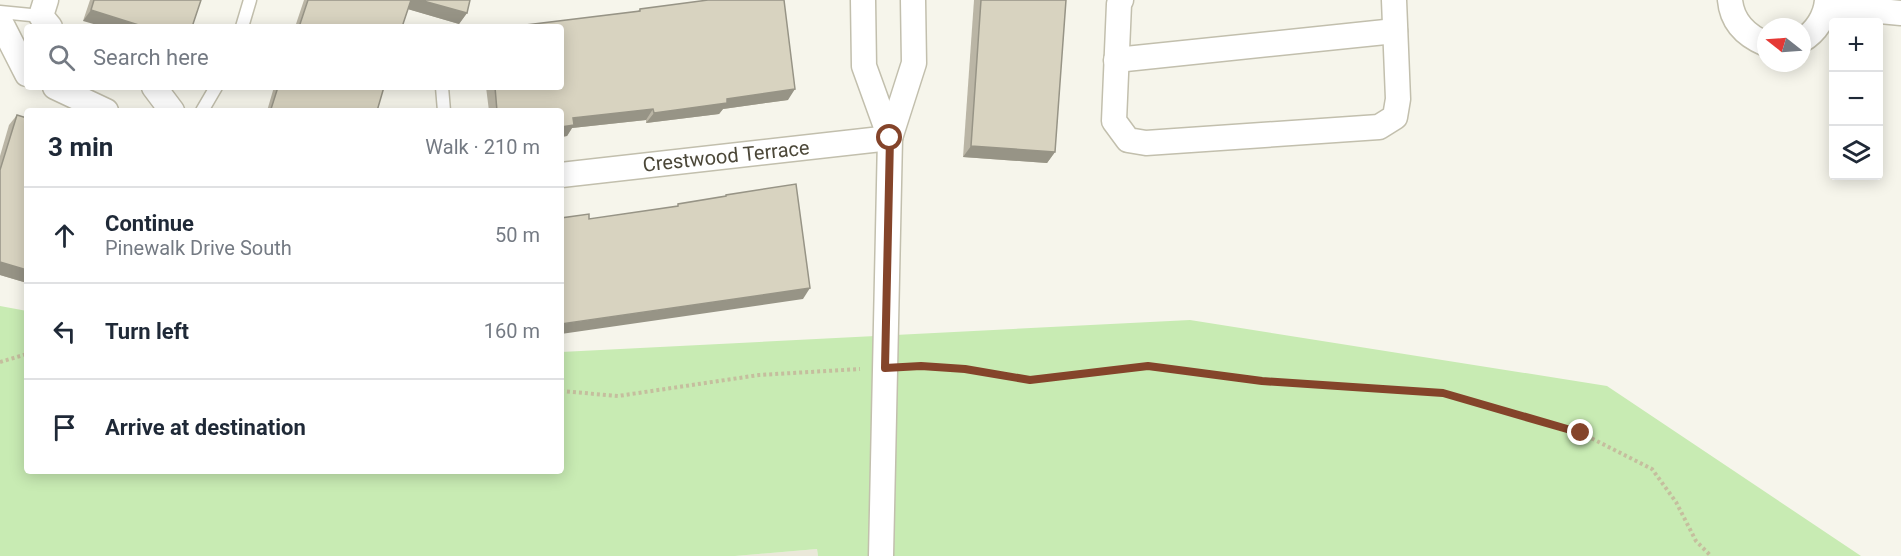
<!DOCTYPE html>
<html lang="en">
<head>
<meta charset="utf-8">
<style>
	body { margin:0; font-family:Roboto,sans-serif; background:#f6f6f7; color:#1f2937 }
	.controls { position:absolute; right:18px; top:18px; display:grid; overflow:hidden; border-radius:6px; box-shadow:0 3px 15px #0003 }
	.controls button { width:54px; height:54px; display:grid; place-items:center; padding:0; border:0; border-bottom:2px solid #e0e1e3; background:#fff; color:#1f2937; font:30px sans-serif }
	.compass { position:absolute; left:1757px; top:18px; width:54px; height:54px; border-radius:50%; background:#fff; box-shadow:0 3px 15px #0003; rotate:287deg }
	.stop { position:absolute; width:18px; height:18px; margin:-14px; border:4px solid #84442a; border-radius:50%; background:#fff }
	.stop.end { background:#84442a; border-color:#fff; box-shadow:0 2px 6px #0008 }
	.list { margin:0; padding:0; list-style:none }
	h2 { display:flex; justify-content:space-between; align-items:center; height:78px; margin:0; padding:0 24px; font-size:26px }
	h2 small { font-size:20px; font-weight:400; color:#747a83 }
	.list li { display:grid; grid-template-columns:39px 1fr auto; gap:18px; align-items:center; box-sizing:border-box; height:96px; padding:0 24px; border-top:2px solid #e0e1e3 }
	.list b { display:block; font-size:22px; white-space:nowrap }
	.list p { margin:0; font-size:20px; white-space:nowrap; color:#747a83 }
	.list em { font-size:20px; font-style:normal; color:#747a83 }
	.icon { flex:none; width:33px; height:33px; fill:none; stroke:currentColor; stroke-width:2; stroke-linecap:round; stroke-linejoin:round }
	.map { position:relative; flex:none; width:1901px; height:556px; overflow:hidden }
	.search { position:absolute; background:#fff; box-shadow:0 3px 15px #0003; left:24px; top:24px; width:540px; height:66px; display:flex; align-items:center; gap:15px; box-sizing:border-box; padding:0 21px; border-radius:6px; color:#747a83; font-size:22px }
	.panel { position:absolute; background:#fff; box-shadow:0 3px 15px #0003; left:24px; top:108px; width:540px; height:366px; border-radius:6px }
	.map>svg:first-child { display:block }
	.residential { fill:#eae8d9 }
	.green { fill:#c8ebb3 }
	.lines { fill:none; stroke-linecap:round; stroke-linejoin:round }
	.service-casing { stroke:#c2bfad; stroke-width:15 }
	.minor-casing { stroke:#c2bfad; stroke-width:27 }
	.path { stroke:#c5be9e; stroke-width:4; stroke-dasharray:3 3; stroke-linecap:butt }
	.service { stroke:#fff; stroke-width:12 }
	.minor { stroke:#fff; stroke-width:24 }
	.wall { fill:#bab5a5 }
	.shaded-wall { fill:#979486 }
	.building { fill:#d8d3c0; stroke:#979486; stroke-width:1.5 }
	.route { stroke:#84442a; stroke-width:8 }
	.labels { text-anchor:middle; stroke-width:4.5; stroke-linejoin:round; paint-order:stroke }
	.street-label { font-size:20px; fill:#4b4738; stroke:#fff }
</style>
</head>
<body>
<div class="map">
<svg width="1901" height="556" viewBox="0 0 1901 556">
	<rect width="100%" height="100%" fill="#f6f5eb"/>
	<!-- residential -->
	<path class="residential" d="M817 549 818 556H735Z"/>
	<!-- green -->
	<path class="green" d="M0 306 27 311V471H561V352L1190 320 1607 386 1861 556H818L817 549 735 556H0Z"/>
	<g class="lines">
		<defs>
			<g id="service">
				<path d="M0 12 41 16"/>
				<path d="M242 27 250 0"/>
				<path d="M442 87 444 111"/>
				<path d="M202 111 216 87"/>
			</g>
			<g id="minor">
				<path d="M46 0 41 16 50 27"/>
				<path d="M863 0 864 66 890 138"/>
				<path d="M1121 0 1119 4 1114 121 1128 140 1146 143 1379 127 1395 117 1398 99 1394 0"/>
				<path d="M1730 0C1732 23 1747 36 1766 44"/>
				<path d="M1827 6 1901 13"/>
				<path d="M0 21 27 74"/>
				<path d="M1802 40C1816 32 1826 16 1827 0"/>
				<path d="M1116 60 1395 31"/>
				<path d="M55 87 106 111"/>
				<path d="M154 87 172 111"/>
				<path d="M561 175 890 138"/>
				<path d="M881 556 890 138 914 63 913 0"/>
			</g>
		</defs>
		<!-- service casing -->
		<use href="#service" class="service-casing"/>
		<!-- minor casing -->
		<use href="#minor" class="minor-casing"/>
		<!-- path -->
		<g class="path">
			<path d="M0 362 27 354"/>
			<path d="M912 366 965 369 1030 380 1148 366 1262 381 1443 393 1581 433 1652 469 1676 502 1696 541 1711 556"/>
			<path d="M561 391 618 396 759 375 860 369"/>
		</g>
		<!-- service -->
		<use href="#service" class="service"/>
		<!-- minor -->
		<use href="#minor" class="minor"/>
	</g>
	<!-- wall -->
	<g class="wall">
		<path d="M90 0H201L83 21Z"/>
		<path d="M304 0H470L467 13 459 24 408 9 402 27H295Z"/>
		<path d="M974 0H1066L1055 152 1047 163 963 157Z"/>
		<path d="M640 9 788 100 723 109 719 114 646 123V120L572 128 567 136 561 137V111H489L486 87H561Z"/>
		<path d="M274 87H384L377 111H267Z"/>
		<path d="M17 115 27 118V283L0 275V156L9 125Z"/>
	</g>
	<!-- shaded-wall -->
	<g class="shaded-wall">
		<path d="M410 0H420L467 13 459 24 404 8Z"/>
		<path d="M91 10 145 27H104L83 21Z"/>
		<path d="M795 89 788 100 723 109 719 114 646 123 654 113 727 99Z"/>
		<path d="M653 109 646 120 572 128 567 136 561 137V127L573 118Z"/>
		<path d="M971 146 1055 152 1047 163 963 157Z"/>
		<path d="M0 262 27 270V283L0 275Z"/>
		<path d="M810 288 803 299 561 334V324Z"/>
	</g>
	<!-- building -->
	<g class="building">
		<path d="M94 0H201L192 27H145L91 10Z"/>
		<path d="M308 0H411L402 27H299Z"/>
		<path d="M420 0H470L467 13Z"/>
		<path d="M708 0H784L795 89 727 99V103L654 113 653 109 573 118 574 125 561 127V111H497L495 87H561V27H509L640 11V9Z"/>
		<path d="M981 0H1066L1055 152 971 146Z"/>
		<path d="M278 87H384L377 111H277L271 109Z"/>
		<path d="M17 115 27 118V270L0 262V170Z"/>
		<path d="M796 184 810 288 561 324V218L589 214V219L678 206V204L726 196V195Z"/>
	</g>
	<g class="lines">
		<!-- route -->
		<path class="route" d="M890 138 885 368 921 366 965 369 1030 380 1148 366 1262 381 1443 393 1581 433"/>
	</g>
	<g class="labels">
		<!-- street labels -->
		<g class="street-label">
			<text transform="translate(726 156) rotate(-6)" y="7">Crestwood Terrace</text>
		</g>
	</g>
</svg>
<div class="controls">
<button>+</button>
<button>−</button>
<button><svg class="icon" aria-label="layers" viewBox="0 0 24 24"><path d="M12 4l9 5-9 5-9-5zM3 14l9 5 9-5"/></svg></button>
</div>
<svg class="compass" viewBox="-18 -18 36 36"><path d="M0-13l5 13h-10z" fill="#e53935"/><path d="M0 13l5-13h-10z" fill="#747a83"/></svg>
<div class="stop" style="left:890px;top:138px"></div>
<div class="stop end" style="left:1581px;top:433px"></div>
<div class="search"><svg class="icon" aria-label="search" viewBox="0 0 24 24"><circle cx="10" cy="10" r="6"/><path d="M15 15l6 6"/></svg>Search here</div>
<section class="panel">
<h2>3 min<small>Walk · 210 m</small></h2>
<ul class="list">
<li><svg class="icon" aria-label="ahead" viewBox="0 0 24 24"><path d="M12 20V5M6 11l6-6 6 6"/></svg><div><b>Continue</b><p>Pinewalk Drive South</p></div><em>50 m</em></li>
<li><svg class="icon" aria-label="left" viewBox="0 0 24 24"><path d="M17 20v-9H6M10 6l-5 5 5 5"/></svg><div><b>Turn left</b></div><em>160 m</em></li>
<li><svg class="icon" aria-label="arrive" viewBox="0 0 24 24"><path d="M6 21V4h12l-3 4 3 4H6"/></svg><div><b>Arrive at destination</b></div></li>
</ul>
</section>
</div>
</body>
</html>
